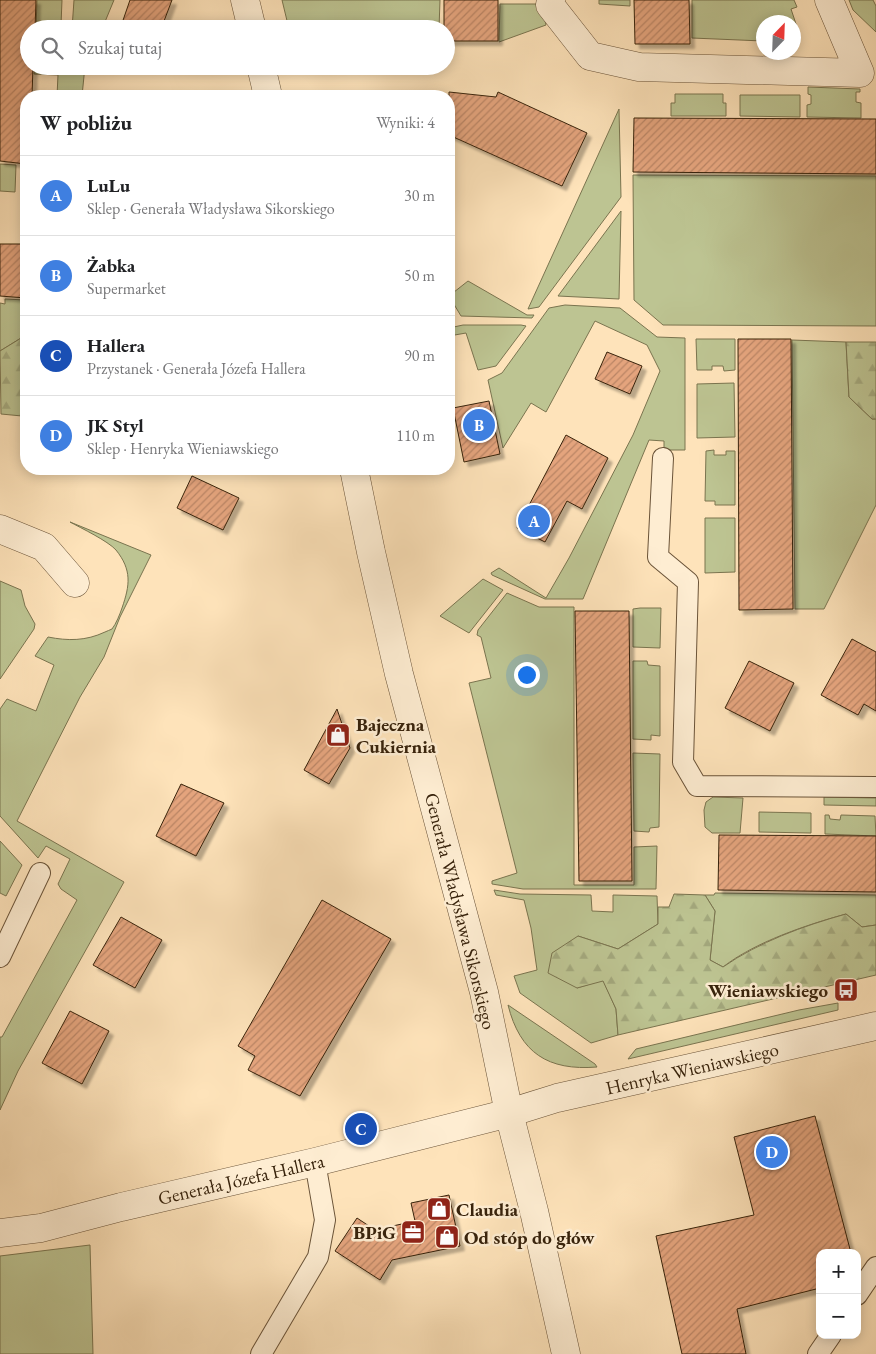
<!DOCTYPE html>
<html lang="pl">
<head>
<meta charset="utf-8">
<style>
	body { margin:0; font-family:"EB Garamond",serif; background:#f6f6f6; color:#202124 }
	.controls { position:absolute; right:15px; bottom:15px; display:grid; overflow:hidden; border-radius:10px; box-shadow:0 2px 12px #0003 }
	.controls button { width:45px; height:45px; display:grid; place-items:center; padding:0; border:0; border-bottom:1px solid #e0e0e0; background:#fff; color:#202124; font:25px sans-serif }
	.compass { position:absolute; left:756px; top:15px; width:45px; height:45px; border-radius:50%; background:#fff; box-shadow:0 2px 12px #0003; rotate:23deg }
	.you { position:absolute; left:526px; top:674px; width:18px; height:18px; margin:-12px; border:4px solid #fff; border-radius:50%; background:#1a73e8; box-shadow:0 0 0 8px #1a73e833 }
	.badge { display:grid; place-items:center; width:32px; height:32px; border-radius:50%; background:#0f766e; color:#fff; font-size:16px; font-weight:700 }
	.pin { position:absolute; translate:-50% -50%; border:2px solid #fff; box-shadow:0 1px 5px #0006 }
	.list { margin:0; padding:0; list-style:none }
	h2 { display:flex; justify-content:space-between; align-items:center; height:65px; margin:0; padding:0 20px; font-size:21px }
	h2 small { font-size:16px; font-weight:400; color:#757577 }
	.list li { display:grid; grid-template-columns:32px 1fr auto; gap:15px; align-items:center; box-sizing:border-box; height:80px; padding:0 20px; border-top:1px solid #e0e0e0 }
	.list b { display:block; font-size:19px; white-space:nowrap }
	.list p { margin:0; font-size:16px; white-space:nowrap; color:#757577 }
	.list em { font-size:16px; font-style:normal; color:#757577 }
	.icon { flex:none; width:28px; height:28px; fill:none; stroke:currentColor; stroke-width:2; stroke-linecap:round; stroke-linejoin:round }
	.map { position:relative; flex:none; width:876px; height:1354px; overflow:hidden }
	.search { position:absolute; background:#fff; box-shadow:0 2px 12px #0003; left:20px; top:20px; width:435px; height:55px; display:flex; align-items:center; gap:12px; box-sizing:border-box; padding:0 18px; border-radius:28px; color:#757577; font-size:19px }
	.panel { position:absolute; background:#fff; box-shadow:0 2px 12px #0003; left:20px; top:90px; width:435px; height:385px; border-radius:20px }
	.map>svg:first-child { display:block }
	.green { fill:#bdc492; stroke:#7a744f }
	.forest { fill:url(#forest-firs); stroke:#7a744f }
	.building { fill:url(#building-hatch); stroke:#38230c; filter:url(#shadow) }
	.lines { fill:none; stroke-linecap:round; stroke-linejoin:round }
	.service-casing { stroke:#6a5338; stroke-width:22 }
	.minor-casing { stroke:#6a5338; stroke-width:29 }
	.tertiary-casing { stroke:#6a5338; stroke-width:29 }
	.service { stroke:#feedd2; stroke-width:20 }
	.minor { stroke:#feedd2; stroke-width:28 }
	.tertiary { stroke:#feedd2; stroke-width:28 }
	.labels { text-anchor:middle; stroke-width:5; stroke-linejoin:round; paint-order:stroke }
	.poi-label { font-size:19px; font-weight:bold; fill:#38230c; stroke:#feedd2; text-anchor:start }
	.street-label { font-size:19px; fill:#38230c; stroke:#feedd2 }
</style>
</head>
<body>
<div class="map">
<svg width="876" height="1354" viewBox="0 0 876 1354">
	<defs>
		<pattern id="forest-firs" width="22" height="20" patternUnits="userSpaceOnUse" patternTransform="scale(1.25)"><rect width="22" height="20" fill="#bdc492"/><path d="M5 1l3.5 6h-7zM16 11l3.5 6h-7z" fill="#a3a87d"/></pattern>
		<pattern id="building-hatch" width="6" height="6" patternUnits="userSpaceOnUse" patternTransform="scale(1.25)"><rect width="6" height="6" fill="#e4a47d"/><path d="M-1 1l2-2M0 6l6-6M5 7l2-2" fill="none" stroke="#ba8565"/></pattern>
		<filter id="shadow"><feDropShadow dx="4.5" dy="4.5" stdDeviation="1" flood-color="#0004"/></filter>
	</defs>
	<rect width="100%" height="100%" fill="#fee3ba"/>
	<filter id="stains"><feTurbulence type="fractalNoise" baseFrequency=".004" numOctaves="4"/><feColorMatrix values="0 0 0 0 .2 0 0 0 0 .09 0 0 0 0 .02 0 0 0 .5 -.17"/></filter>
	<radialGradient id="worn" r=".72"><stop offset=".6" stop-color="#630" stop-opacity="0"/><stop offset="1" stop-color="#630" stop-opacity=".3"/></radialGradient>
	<!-- green -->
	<g class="green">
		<path d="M37 0H62L61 25 56 24V29H36Z"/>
		<path d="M74 0H114L102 29H72Z"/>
		<path d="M282 0H440L439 29H289Z"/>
		<path d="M599 0H630V6L599 4Z"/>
		<path d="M692 0H794L797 7 791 9 797 27V34L794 37V22H764L763 41 692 38Z"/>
		<path d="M849 0H873L876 6V32L853 10Z"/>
		<path d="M500 4H537L542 6 546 25 499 42Z"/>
		<path d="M35 66H85L82 96H57L58 75 34 74Z"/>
		<path d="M808 87 860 89V92H856V102L861 103V118L807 117V105L811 104V95L808 94Z"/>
		<path d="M675 94H723V103H726V116H671V103H675Z"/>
		<path d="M740 95H800V117L740 116Z"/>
		<path d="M619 109 621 197 539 307 528 309Z"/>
		<path d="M0 164 16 165 15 192 0 191Z"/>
		<path d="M633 175 876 176V326L663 325 634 300Z"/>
		<path d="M621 211 619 299 558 296Z"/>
		<path d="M468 281 527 315H534L532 318 461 316 449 296Z"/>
		<path d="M5 299 26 300V335L0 351V303L5 304Z"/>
		<path d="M565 305 620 308 657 337 685 338V450H664V441L649 440 583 599H545L492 575 491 573 499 568 546 598 569 558 633 435 660 371 647 345 595 321 546 412 531 403 503 448 488 380 502 373 549 308Z"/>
		<path d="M463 325H521L526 326 496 366 478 370 466 333 449 336V328Z"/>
		<path d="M696 339H735V370L724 371 723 366H712V370H697Z"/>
		<path d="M792 340 846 342 849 397 872 419H876V505L824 609H795Z"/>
		<path d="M734 383 735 437 697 438V384Z"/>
		<path d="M714 450V455H726V451H735V505H715V501H705L706 451Z"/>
		<path d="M705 518H735V572L705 573Z"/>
		<path d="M70 522 151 555 120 617 104 657 80 697 17 821 124 882 18 1071 0 1110V1037H2L77 900 61 889 58 884 70 859 46 846 38 858 0 816V709L7 699 36 711 54 665 35 656 48 637C68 641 86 641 105 632 107 631 110 630 112 629 116 624 120 614 122 608 130 585 132 570 116 550 108 541 81 528 70 522Z"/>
		<path d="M483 579 503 590 469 633 440 616Z"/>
		<path d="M0 581 21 590 25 606 35 624 34 629 0 679Z"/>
		<path d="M507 593 539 607H574V885H634V847L657 846 656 889H523L492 884V881L517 873 469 683 491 678 481 637 477 635 478 630Z"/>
		<path d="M640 608H661L660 648 633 647V609Z"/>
		<path d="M633 661H647L648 665 660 666V736L651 735V740L633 739Z"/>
		<path d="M633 753 660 754 659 827 650 828 649 832 634 831Z"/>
		<path d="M713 797 743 798 740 833H712L705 827 704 810 706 802Z"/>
		<path d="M824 797 876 798V806L824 805Z"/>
		<path d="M759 812 811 813V833L759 832Z"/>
		<path d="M825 815H829L830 819 840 820 841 815 875 816 876 836 825 834Z"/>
		<path d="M0 841 22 865 6 896 0 893Z"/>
		<path d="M494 890 520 894 591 895 592 911 613 912V895L657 896 658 924 618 949 578 936 577 988 603 980 616 1009 618 1035 591 1043 520 993 514 976 537 970 531 928 524 900 496 895Z"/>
		<path d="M715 893 876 895V925L862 927 846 914C806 925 755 942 723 967L710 960 715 911 705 895H714Z"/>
		<path d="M838 1003V1010L628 1059 636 1049 799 1010Z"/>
		<path d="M508 1005 595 1064 597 1067C548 1071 520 1053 508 1005Z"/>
		<path d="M90 1245 93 1354H0V1256Z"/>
	</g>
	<!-- forest -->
	<g class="forest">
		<path d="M26 335V407L22 416 1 414 0 351Z"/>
		<path d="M846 342H876V419H872L849 397Z"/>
		<path d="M674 894 705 895 715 911 710 960 723 967C759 942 803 926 846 914L862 927 876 925V975L618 1035 616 1009 603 981 577 988 548 973 552 953 578 936 618 949 658 924V907H669Z"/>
	</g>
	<!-- building -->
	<g class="building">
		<path d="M0 0H36L35 29H29V66H33L32 96H26V164L0 161Z"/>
		<path d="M130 0H172L161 29H120Z"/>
		<path d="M444 0H498V41H446V29H444Z"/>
		<path d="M634 0H689L690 44H635Z"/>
		<path d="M449 92 496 97 498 92 587 133 562 186 449 135Z"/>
		<path d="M634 118 876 119V174L633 172Z"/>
		<path d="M0 244H26V298L0 296Z"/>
		<path d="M738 339H791L793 609 739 610Z"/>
		<path d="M607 352 642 366 630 394 595 379Z"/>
		<path d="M489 401 500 454 464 462 453 408Z"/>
		<path d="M566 435 608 458 582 509 567 501 545 542 517 528Z"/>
		<path d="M192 476 239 498 223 530 177 508Z"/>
		<path d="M575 611H629L632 881H579Z"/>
		<path d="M852 639 876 652V711L864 704 858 715 821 695Z"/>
		<path d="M749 661 794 683 770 731 725 708Z"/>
		<path d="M337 709 350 748 329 784 304 770Z"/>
		<path d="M181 784 224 803 196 856 156 836Z"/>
		<path d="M719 835 876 836V892L718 890Z"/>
		<path d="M322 900 391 939 300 1096 248 1070 255 1056 238 1046Z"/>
		<path d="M121 917 162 940 135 988 93 965Z"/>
		<path d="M70 1011 109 1031 82 1084 42 1063Z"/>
		<path d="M815 1116 851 1253H820V1288L737 1309 746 1354H682L656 1236 754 1215 734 1137Z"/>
		<path d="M449 1195 460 1246 392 1260 380 1280 335 1251 357 1218 375 1230 415 1221 411 1203Z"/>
	</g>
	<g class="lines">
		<defs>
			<g id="service">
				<path d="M663 458 658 557 688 582 683 762 697 786 876 787"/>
				<path d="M0 957 40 873"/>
				<path d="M857 1295 876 1267"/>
				<path d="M261 1354 318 1257 325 1220 315 1162"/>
				<path d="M818 1354 831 1335"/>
			</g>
			<g id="minor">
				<path d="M551 0 550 5 590 56 639 67 860 73 829 0"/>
				<path d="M0 529 44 547 75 583"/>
				<path d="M0 1233 41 1228 121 1207 315 1162 509 1113 557 1098 876 1026"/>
			</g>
			<g id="tertiary">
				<path d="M245 0 252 29"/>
				<path d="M261 66 268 96"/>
				<path d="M354 469 371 552 399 674 484 992 509 1113 534 1211 566 1354"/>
			</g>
		</defs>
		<!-- service casing -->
		<use href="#service" class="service-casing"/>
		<!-- minor casing -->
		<use href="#minor" class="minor-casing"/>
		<!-- tertiary casing -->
		<use href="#tertiary" class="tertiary-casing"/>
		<!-- service -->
		<use href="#service" class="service"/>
		<!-- minor -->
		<use href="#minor" class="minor"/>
		<!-- tertiary -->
		<use href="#tertiary" class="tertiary"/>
	</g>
	<!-- icons -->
	<defs>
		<symbol id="shop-square" viewBox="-11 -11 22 22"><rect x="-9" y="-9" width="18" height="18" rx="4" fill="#8f2418" stroke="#feedd2"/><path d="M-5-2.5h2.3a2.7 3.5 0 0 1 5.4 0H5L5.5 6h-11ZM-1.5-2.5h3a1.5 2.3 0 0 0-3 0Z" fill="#fff"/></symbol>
		<symbol id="bus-square" viewBox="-11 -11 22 22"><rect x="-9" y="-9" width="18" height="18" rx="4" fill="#8f2418" stroke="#feedd2"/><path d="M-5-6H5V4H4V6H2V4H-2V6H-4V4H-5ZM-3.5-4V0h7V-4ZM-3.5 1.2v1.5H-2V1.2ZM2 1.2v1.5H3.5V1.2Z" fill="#fff"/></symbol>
		<symbol id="office-square" viewBox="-11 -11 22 22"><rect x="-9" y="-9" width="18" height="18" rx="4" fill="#8f2418" stroke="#feedd2"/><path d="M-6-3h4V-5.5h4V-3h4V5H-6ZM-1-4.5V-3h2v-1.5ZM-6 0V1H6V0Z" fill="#fff"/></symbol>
	</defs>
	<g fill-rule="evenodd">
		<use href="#shop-square" x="324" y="721" width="28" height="28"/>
		<use href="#bus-square" x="832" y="976" width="28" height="28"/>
		<use href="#shop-square" x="425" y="1195" width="28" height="28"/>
		<use href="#office-square" x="399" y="1218" width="28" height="28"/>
		<use href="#shop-square" x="433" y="1223" width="28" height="28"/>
	</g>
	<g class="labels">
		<!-- poi labels -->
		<g class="poi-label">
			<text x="356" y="731">Bajeczna<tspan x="356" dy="22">Cukiernia</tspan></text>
			<text x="828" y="997" text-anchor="end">Wieniawskiego</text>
			<text x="456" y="1216">Claudia</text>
			<text x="396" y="1239" text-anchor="end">BPiG</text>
			<text x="464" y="1244">Od stóp do głów</text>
		</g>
		<!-- street labels -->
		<g class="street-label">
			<text transform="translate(461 911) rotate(76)" y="7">Generała Władysława Sikorskiego</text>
			<text transform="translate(692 1068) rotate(-13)" y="7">Henryka Wieniawskiego</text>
			<text transform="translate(241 1179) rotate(-13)" y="7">Generała Józefa Hallera</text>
		</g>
	</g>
	<rect width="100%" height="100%" filter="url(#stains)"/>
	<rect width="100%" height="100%" fill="url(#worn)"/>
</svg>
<div class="controls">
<button>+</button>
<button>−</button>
</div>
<svg class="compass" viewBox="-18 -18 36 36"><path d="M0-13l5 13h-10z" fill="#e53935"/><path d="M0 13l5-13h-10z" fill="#757577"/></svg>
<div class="you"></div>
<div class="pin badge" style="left:534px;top:521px;background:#3f7fe0">A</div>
<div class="pin badge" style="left:479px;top:425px;background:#3f7fe0">B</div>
<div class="pin badge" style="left:361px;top:1129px;background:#1a4fb4">C</div>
<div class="pin badge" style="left:772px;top:1152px;background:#3f7fe0">D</div>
<div class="search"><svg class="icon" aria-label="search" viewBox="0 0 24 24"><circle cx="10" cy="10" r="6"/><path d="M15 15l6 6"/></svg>Szukaj tutaj</div>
<section class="panel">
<h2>W pobliżu<small>Wyniki: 4</small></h2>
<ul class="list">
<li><span class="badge" style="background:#3f7fe0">A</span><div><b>LuLu</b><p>Sklep · Generała Władysława Sikorskiego</p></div><em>30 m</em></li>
<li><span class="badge" style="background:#3f7fe0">B</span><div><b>Żabka</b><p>Supermarket</p></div><em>50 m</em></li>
<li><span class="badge" style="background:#1a4fb4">C</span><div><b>Hallera</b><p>Przystanek · Generała Józefa Hallera</p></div><em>90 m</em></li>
<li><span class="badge" style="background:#3f7fe0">D</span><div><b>JK Styl</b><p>Sklep · Henryka Wieniawskiego</p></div><em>110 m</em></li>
</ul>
</section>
</div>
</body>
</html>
